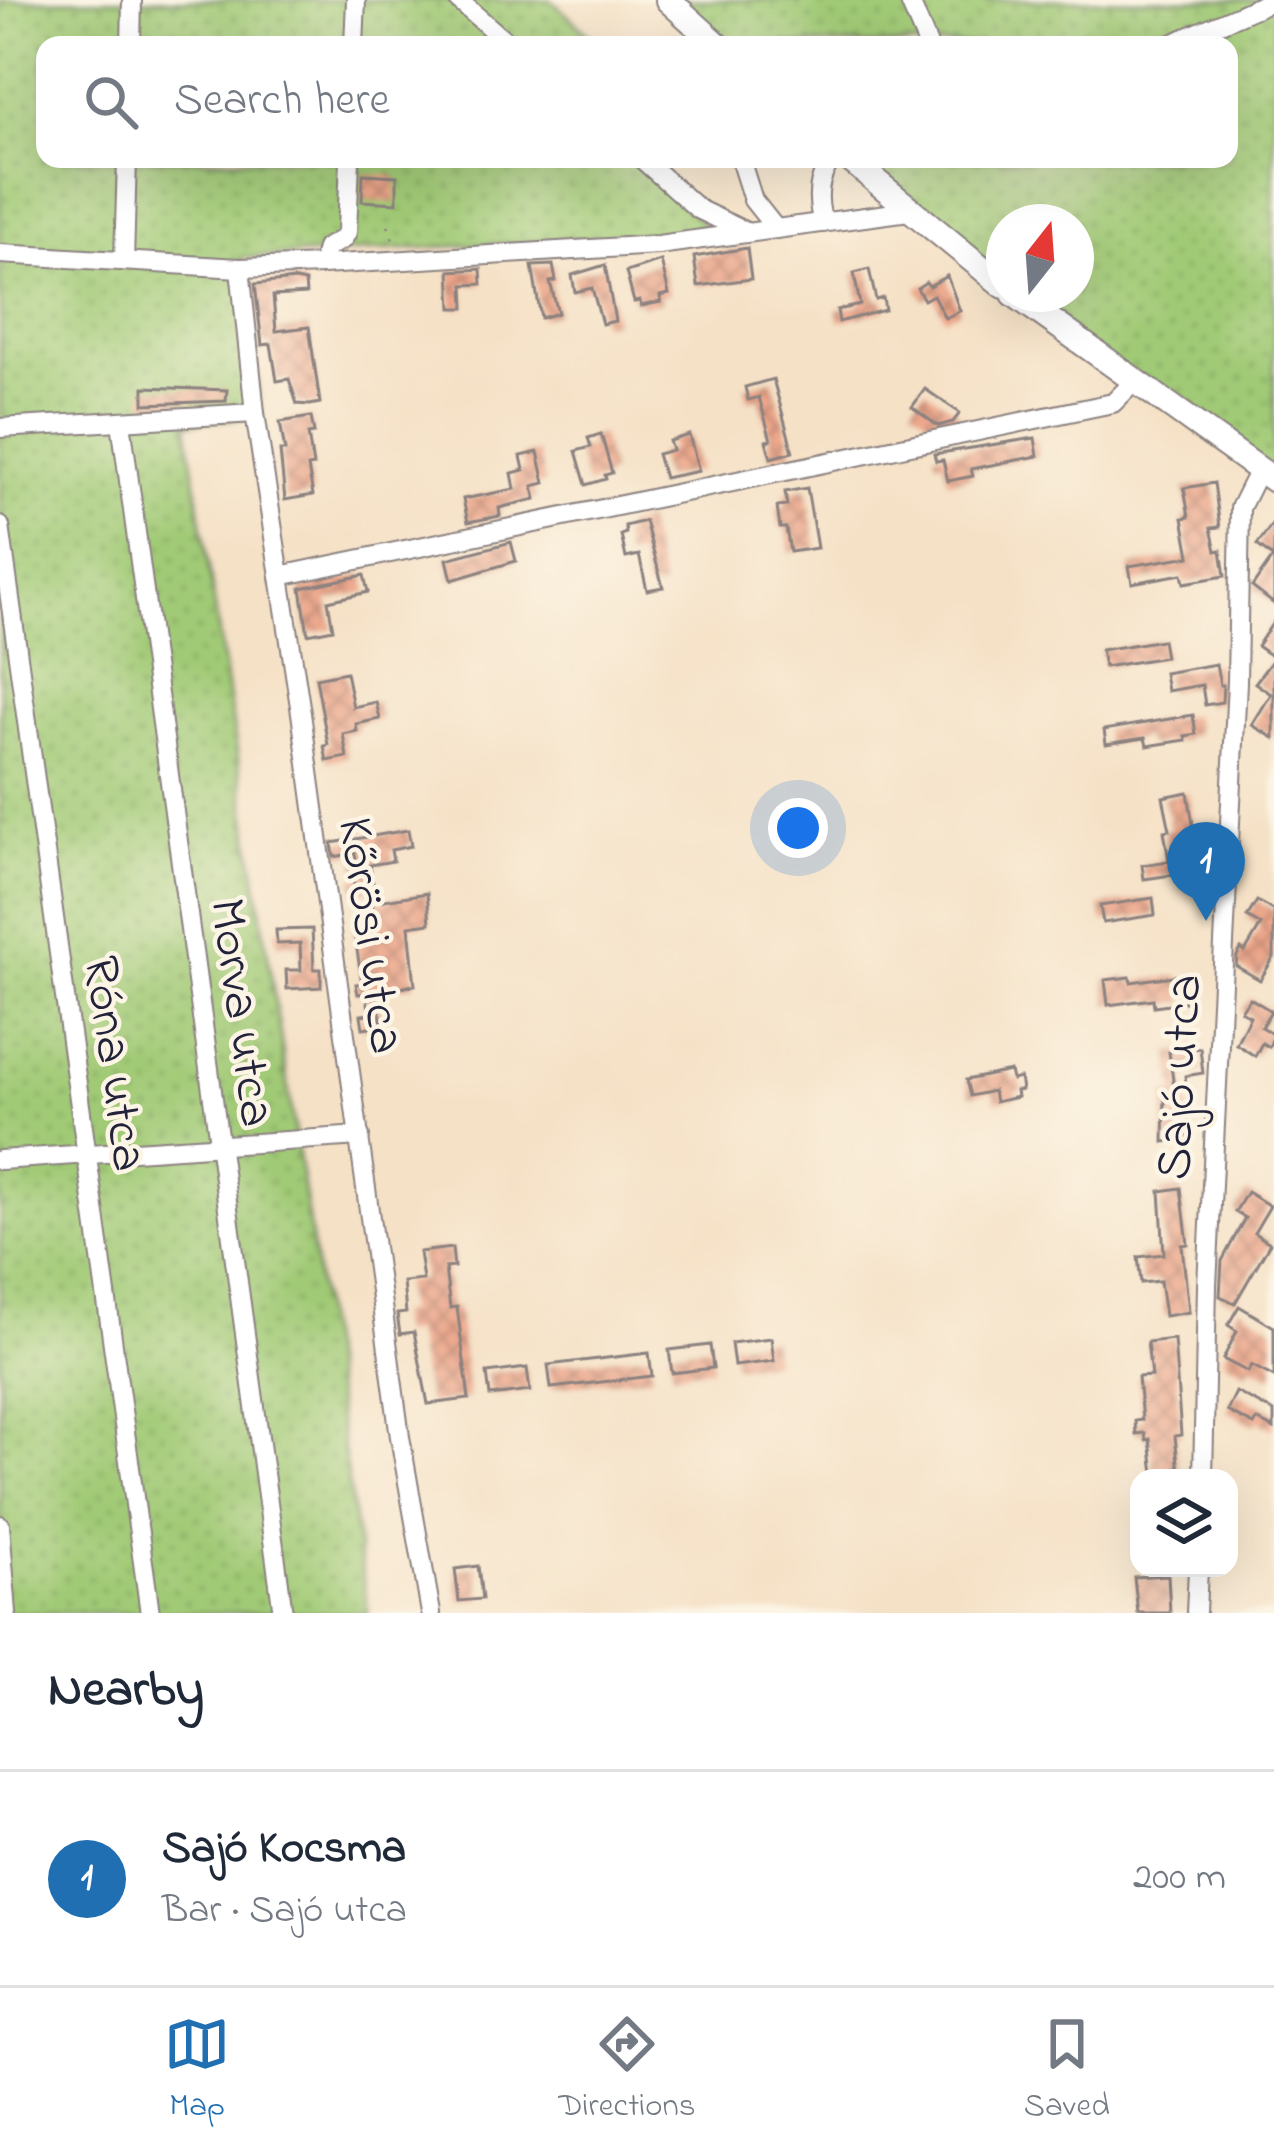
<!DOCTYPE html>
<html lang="en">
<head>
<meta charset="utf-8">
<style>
	body { margin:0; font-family:"Indie Flower",sans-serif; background:#f2f2f3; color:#1f2937 }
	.controls { position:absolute; right:36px; bottom:36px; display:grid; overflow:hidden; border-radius:24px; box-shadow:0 12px 48px #0002 }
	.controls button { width:108px; height:108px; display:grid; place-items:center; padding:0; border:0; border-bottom:3px solid #e0e1e3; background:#fff; color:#1f2937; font:60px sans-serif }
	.compass { position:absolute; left:986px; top:204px; width:108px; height:108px; border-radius:50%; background:#fff; box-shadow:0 12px 48px #0002; rotate:17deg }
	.you { position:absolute; left:798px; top:828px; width:42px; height:42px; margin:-30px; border:9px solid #fff; border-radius:50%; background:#1a73e8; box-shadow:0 0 0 18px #1a73e833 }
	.badge { display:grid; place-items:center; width:78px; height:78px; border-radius:50%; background:#1f6fb2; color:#fff; font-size:39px; font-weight:700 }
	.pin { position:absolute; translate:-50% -99px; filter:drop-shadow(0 3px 6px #0008) }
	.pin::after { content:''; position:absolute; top:63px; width:42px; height:36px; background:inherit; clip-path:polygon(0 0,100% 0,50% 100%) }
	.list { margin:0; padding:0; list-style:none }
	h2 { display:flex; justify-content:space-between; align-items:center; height:156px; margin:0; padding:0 48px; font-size:51px }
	h2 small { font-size:39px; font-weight:400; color:#747a83 }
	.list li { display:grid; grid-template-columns:78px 1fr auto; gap:36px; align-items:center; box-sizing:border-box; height:216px; padding:0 48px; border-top:3px solid #e0e1e3 }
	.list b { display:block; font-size:45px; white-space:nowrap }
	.list p { margin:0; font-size:39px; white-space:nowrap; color:#747a83 }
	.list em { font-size:39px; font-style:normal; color:#747a83 }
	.icon { flex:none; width:66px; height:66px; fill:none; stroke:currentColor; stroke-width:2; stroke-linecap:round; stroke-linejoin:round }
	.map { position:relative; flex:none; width:1274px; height:1613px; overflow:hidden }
	.search { position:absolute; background:#fff; box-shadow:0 12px 48px #0002; left:36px; right:36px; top:36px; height:132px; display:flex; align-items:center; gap:30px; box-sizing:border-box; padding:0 42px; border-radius:24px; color:#747a83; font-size:45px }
	.sheet { height:372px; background:#fff }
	nav { display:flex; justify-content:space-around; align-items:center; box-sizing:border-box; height:168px; border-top:3px solid #e0e1e3; background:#fff; font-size:33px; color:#747a83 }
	nav a { display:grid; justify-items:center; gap:6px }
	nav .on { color:#1f6fb2 }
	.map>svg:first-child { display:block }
	.garden { fill:url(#garden-dots); stroke:#627658; stroke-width:3 }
	.building { fill:url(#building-cross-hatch) }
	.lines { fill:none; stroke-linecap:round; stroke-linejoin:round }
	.minor-casing { stroke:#8c8280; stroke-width:22 }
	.major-casing { stroke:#8c8280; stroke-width:28 }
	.path { stroke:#8c8280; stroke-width:3; stroke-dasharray:3 9; stroke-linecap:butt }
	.minor { stroke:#fff; stroke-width:18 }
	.major { stroke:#fff; stroke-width:24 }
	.labels { text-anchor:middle; stroke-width:9; stroke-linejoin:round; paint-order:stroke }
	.street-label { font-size:51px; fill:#22223b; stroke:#fcf5e5 }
</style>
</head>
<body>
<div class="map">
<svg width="1274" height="1613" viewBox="0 0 1274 1613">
	<defs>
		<pattern id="garden-dots" width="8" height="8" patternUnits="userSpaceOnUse" patternTransform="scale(3)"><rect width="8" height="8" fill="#a1ca76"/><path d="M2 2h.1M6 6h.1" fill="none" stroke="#8aad67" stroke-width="1.8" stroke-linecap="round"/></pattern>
		<pattern id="building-cross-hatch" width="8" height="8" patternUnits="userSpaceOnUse" patternTransform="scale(3)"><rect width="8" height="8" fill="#eca68a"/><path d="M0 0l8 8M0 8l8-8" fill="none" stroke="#bf8772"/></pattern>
	</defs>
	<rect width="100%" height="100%" fill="#fcf5e5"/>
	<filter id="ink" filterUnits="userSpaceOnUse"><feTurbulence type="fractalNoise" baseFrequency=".00833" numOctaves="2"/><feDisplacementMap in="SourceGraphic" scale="24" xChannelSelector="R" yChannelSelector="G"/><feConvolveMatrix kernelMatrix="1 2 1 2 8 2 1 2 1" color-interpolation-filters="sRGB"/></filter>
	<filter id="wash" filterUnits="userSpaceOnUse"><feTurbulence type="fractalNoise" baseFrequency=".004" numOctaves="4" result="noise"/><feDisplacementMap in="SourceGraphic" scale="48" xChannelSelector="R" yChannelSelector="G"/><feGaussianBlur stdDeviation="2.7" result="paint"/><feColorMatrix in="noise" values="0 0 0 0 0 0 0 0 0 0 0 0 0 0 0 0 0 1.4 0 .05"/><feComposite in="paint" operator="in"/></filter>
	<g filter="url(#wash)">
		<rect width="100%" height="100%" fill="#f5e1c6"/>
		<!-- garden -->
		<g class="garden">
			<path d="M0 0H551L601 45H45V159H631L712 232 241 258 261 416 187 424 368 1613H0Z"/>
			<path d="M668 0H1274V480L1014 294H1076V222H1004V286L849 159H1229V45H718Z"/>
		</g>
		<g id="blocks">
			<!-- building -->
			<g class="building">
				<path d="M363 174 397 176V203L362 201Z"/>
				<path d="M747 248 751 279 698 286 694 257Z"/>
				<path d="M661 261 669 294 660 296 661 302 641 306 640 301 634 302 626 272Z"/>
				<path d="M553 265 556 281 550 282 558 313 541 318 532 266Z"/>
				<path d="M605 265 615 321 602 324 592 288 575 292 572 275Z"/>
				<path d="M481 269 482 284 464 285 465 308H452L450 271Z"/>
				<path d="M869 269 876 300 883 298 885 310 839 322 837 310 860 305 854 273Z"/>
				<path d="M947 276 960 311 945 318 933 295 924 300 917 288 926 282 929 286Z"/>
				<path d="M295 280 305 282 306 294 273 296 276 331 309 327 320 403 310 405 297 404 289 379 277 381 271 344 262 345 255 284Z"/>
				<path d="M773 379 793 452 771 458 766 441 771 440 759 397 748 400 745 387Z"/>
				<path d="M144 387 227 390 226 401 144 404Z"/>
				<path d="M925 389 960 413 953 422 938 426 912 407Z"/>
				<path d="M311 417 314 433 308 434 313 466 308 467 313 495 285 500 280 451H285L280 422Z"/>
				<path d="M601 434 612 473 605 475 606 479 586 485 576 451 591 447 588 438Z"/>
				<path d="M689 435 699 471 664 478 657 454 672 450 669 441Z"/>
				<path d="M1035 438 1038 456 971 469 973 476 948 481 943 460 936 461 934 454Z"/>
				<path d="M538 452 545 483 533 486 536 499 499 508 500 516 468 522 463 499 515 489 512 473 524 470 521 456Z"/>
				<path d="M1214 483 1220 527 1211 528 1216 551 1221 550 1225 576 1184 583 1182 574 1132 583 1129 566 1190 556 1183 518 1189 517 1184 488Z"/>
				<path d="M807 488 817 548 790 552 786 528H780L777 507 787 506 785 492Z"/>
				<path d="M645 521 663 587 647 590 639 555 626 558 621 535 626 533 625 526Z"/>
				<path d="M1274 522V604L1252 587 1273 557 1257 545Z"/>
				<path d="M511 542 516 561 452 580 447 559Z"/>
				<path d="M364 575 368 592 328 601 333 629 308 634 301 588Z"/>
				<path d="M1274 621V738L1252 725 1271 694 1255 683 1274 658 1257 646Z"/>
				<path d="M1162 640 1165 657 1104 667 1101 650Z"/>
				<path d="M1216 664 1220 685H1223L1222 702 1205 705 1202 685 1167 691 1164 673Z"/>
				<path d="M346 672 353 707 376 702 380 719 356 724 357 731 343 734 347 757 327 761 324 746 328 745 316 678Z"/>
				<path d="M1193 715 1196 734 1185 736 1186 740 1147 746 1145 738 1106 744 1104 730Z"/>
				<path d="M1188 792 1200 871 1144 879 1142 865 1169 861 1164 831 1170 830 1163 797Z"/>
				<path d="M408 830 411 846 391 850 393 861 370 865 374 889 355 892 353 878 359 877 355 853 334 857 332 843Z"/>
				<path d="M427 893 430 923 409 926 415 985 376 991 382 1025 363 1028 361 1015 370 1014 366 993 358 994 356 984 362 983 354 930 376 926 372 902Z"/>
				<path d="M1153 898 1155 915 1103 923 1100 906Z"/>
				<path d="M1257 901 1274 911V957L1260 980 1236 966 1237 956 1241 949 1245 952 1261 925 1247 917Z"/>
				<path d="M312 929 314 969H321V987L287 989 286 970H301L300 943 277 944 276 930Z"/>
				<path d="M1180 975 1184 1002 1154 1006 1153 999 1108 1005 1105 980 1130 977 1131 982Z"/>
				<path d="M1250 998 1271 1011 1261 1027 1274 1035 1269 1047 1262 1043 1255 1056 1236 1044 1250 1016 1241 1011Z"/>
				<path d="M1200 1048 1203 1073 1185 1076 1189 1107 1187 1139 1164 1142 1165 1095 1175 1094 1169 1052Z"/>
				<path d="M1010 1071 1012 1080 1020 1078 1022 1090 1016 1091 1017 1097 995 1102 993 1091 970 1096 966 1080Z"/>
				<path d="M1181 1188 1188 1244 1182 1245 1189 1312 1165 1316 1160 1281 1141 1283 1138 1257 1164 1254 1160 1191Z"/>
				<path d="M1247 1192 1270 1206 1254 1233 1270 1243 1235 1303 1220 1296 1222 1261 1245 1218 1235 1212Z"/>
				<path d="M452 1248 454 1267 445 1268 450 1308 457 1307 469 1399 428 1404 414 1332 400 1334 397 1314 406 1313 403 1282 423 1280 419 1252Z"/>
				<path d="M1239 1306 1274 1327V1377L1251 1365 1248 1372 1223 1359 1237 1331 1228 1325Z"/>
				<path d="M771 1338 774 1361 734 1366 731 1343Z"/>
				<path d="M1174 1339 1181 1435 1175 1436 1179 1471 1154 1474 1150 1439 1146 1440 1145 1433 1136 1434 1135 1421 1142 1420 1138 1377 1151 1376 1147 1342Z"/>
				<path d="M710 1345 713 1368 672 1373 669 1350Z"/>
				<path d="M649 1353 652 1376 551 1388 548 1365Z"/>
				<path d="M527 1368 530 1391 490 1396 487 1373Z"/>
				<path d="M1236 1392 1274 1412V1429L1257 1420 1254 1425 1227 1411Z"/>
				<path d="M478 1566 482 1599 459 1601 455 1569Z"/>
				<path d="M1168 1575 1170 1613H1138L1134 1577Z"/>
			</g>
		</g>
	</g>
	<g filter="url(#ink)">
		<use href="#blocks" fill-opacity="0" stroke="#8c8280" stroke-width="3"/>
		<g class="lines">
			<defs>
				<g id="minor">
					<path d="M458 0 510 45"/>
					<path d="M909 0 928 45"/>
					<path d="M131 45 132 0"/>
					<path d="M354 45 356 0"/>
					<path d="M1169 45 1274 0"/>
					<path d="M642 159 698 209 744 231"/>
					<path d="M740 159 753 200 776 229"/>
					<path d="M823 223C816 199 817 179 832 159"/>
					<path d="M0 254 240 268 322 265 658 245 909 211"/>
					<path d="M124 260 127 159"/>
					<path d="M322 265 326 248 343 239 347 232 350 159"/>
					<path d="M240 268 255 413 301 713 400 1437 431 1613"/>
					<path d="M121 422 283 1613"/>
					<path d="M0 428 255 413"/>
					<path d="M0 526 150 1613"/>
					<path d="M280 576 1113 403 1134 382"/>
					<path d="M0 1160 360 1136"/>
					<path d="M1203 1478 1207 1285 1237 682 1240 508 1259 470"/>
					<path d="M0 1525 7 1613"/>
					<path d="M1196 1613 1198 1568"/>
				</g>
				<g id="major">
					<path d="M668 0 718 45"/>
					<path d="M849 159 1004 286"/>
					<path d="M1014 294 1274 480"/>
				</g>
			</defs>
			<!-- minor casing -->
			<use href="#minor" class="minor-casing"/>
			<!-- major casing -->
			<use href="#major" class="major-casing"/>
			<!-- path -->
			<path class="path" d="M388 225 394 243"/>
			<!-- minor -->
			<use href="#minor" class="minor"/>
			<!-- major -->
			<use href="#major" class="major"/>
		</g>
	</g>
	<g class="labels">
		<!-- street labels -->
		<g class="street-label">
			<text transform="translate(374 935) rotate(82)" y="18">Kőrösi utca</text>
			<text transform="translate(245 1012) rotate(82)" y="18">Morva utca</text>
			<text transform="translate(118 1063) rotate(82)" y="18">Róna utca</text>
			<text transform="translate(1176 1077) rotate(-87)" y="18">Sajó utca</text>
		</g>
	</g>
</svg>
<div class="controls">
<button><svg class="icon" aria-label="layers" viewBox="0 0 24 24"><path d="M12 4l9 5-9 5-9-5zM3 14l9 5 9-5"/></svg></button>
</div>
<svg class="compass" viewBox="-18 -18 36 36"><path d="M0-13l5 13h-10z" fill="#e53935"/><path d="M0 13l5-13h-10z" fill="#747a83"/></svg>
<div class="you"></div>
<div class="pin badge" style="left:1206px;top:921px">1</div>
<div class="search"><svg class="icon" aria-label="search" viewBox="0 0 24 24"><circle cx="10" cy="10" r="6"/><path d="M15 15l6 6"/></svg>Search here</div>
</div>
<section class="sheet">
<h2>Nearby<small></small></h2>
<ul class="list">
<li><span class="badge">1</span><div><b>Sajó Kocsma</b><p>Bar · Sajó utca</p></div><em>200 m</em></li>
</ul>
</section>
<nav>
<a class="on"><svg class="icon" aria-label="map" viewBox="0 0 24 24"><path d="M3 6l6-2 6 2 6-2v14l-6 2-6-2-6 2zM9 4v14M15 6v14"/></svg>Map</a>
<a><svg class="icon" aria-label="directions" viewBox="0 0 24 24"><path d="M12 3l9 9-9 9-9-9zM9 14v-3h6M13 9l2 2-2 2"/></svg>Directions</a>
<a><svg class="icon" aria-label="saved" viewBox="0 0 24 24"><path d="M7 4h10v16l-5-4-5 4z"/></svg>Saved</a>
</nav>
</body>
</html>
